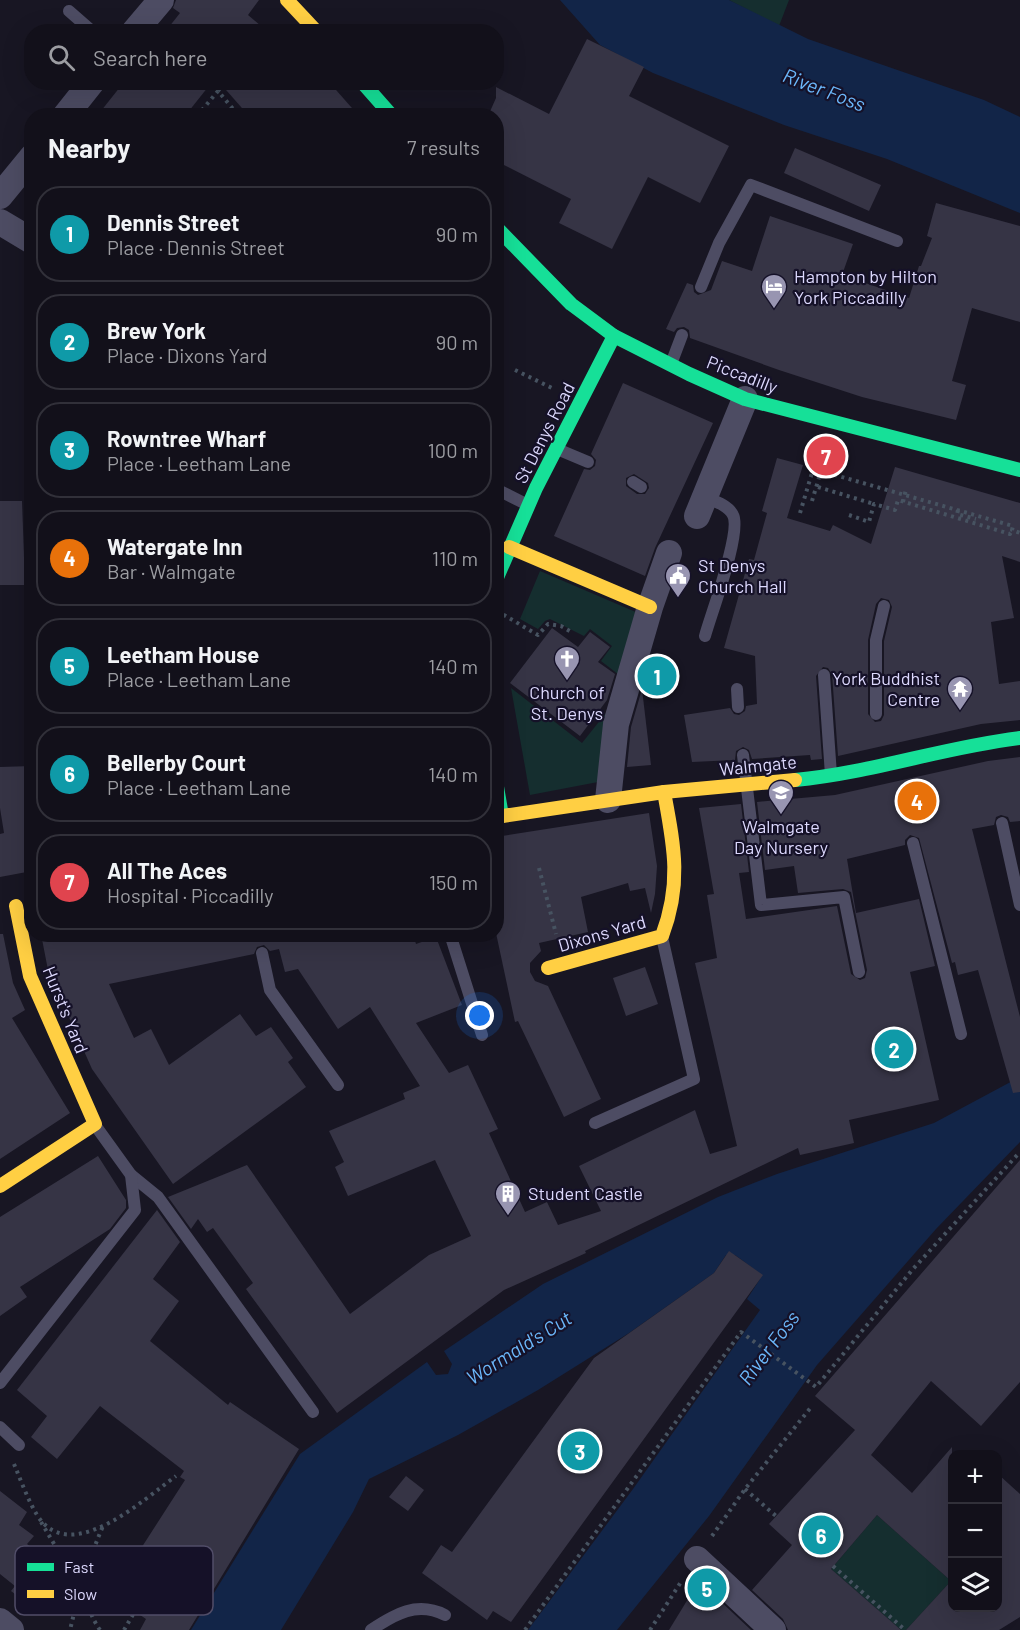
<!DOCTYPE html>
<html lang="en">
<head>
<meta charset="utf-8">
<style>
	body { margin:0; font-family:Barlow,sans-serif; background:#1f1e27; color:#f1f3f6 }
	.controls { position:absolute; right:18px; bottom:18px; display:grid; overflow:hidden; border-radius:12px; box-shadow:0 6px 24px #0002 }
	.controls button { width:54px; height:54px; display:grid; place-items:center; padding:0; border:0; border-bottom:2px solid #313039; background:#12101a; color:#f1f3f6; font:30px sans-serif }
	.you { position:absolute; left:480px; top:1016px; width:21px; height:21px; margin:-15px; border:4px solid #fff; border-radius:50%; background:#1a73e8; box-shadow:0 0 0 9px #1a73e833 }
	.badge { display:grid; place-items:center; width:39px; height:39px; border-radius:50%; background:#9895b1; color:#fff; font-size:20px; font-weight:700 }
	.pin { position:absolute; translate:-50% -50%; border:3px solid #fff; box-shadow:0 2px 6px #0006 }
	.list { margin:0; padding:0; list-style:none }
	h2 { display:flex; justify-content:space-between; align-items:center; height:78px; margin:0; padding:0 24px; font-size:26px }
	h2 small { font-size:20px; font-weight:400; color:#9c9da2 }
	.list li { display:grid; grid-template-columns:39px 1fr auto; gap:18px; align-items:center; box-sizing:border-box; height:96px; margin:0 12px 12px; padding:0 12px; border:2px solid #313039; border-radius:24px }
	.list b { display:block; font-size:22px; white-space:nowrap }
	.list p { margin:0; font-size:20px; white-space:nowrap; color:#9c9da2 }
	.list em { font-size:20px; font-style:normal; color:#9c9da2 }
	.icon { flex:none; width:33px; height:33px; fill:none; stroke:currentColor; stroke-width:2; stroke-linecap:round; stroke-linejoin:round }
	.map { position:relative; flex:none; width:1020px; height:1630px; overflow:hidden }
	.search { position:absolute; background:#12101a; box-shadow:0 6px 24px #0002; left:24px; top:24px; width:480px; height:66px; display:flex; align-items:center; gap:15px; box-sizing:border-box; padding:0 21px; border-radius:24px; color:#9c9da2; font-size:22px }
	.panel { position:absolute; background:#12101a; box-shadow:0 6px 24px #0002; left:24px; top:108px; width:480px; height:834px; border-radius:24px }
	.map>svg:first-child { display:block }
	.green { fill:#152e2f }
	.water { fill:#122548 }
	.building { fill:#363445; fill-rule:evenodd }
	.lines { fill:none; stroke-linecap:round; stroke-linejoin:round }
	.path { stroke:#475361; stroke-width:4; stroke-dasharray:3 4.5; stroke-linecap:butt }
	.lane { stroke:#4d4c63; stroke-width:12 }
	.street { stroke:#4d4c63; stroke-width:26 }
	.fast { stroke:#16e098; stroke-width:14 }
	.slow { stroke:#ffcf43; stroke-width:14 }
	.labels { text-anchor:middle; stroke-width:4.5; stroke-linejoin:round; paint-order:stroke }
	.poi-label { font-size:18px; fill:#ddd9fe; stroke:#151128; text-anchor:start }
	.street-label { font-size:18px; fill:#ddd9fe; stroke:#151128 }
	.water-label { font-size:20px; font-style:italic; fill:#6bb7fa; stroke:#151128 }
	.key { fill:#151128; stroke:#514d68; stroke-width:1.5 }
	.key-label { font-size:16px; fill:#ddd9fe }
</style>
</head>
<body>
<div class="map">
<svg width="1020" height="1630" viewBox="0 0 1020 1630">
	<rect width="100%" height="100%" fill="#181623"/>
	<!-- green -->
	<g class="green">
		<path d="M729 0H789L779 26Z"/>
		<path d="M540 571 638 613 623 678 601 661 612 646 590 629 584 636 550 619 545 621 538 629 520 619Z"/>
		<path d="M511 688 582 743 614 703 598 782 530 795Z"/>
		<path d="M877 1515 951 1581 906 1630H901L831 1569Z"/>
	</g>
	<!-- water -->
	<g class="water">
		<path d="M560 0H729L808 39 984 100 1020 117V213L887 159 784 125 653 73 600 45Z"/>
		<path d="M1020 1077V1142L936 1229 817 1365 709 1516 617 1630H528L633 1489 760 1310 747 1299 760 1279 758 1272 735 1255H726L714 1273 629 1333 538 1390 458 1435 369 1479 353 1512 281 1630H191L300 1454 427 1362 436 1375 448 1374 452 1364 444 1351 543 1284 718 1197 777 1174 934 1123Z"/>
	</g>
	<!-- building -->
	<g class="building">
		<path d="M176 0H259L248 15 268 32H165L180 13 173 8Z"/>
		<path d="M587 39 644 67 629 96 729 146 700 203 648 177 612 249 559 223 571 199 496 161V116H488L496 98V87L549 114Z"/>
		<path d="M124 82H212L185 116H97Z"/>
		<path d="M219 82H329L359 116H249Z"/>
		<path d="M795 148 881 185 869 211 784 173Z"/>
		<path d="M936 203 1020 226V322L972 308 952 381 966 385 956 420 862 397 779 370 690 338 689 330 684 327 677 328 674 332 666 329 687 283 693 285 694 292 698 295 711 290 722 261 752 271 770 216 853 244 842 275 909 298 919 266H921L932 238 927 236Z"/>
		<path d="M623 383 713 423 655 548 645 576 554 536 584 469 590 470 595 466 596 460 591 454ZM634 474 648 483 649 488 645 494H637L626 486V478Z"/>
		<path d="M777 458 803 465 787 518 830 531 833 525 871 544 895 467 1020 503V562L1002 556 1014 618 991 622 999 684 1020 681V720L981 724 838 756 832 674 828 668 823 667 816 676 822 759 811 760 810 755 752 759 749 750 743 747 736 751 735 760 692 762 684 715 730 708 734 714 739 715 745 711 746 706 757 704 755 656 724 648 749 559 754 560 767 513 762 511ZM881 598 889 600 892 607 884 641V715L881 721 875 722 868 714V640L876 604Z"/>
		<path d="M0 501H22L25 585H0Z"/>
		<path d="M552 628 578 647 590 632 610 647 598 662 615 674 607 700 580 736 510 683Z"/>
		<path d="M642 689 651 765 627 767 631 727Z"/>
		<path d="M1020 757V821L1010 822 1008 817 1001 815 996 817 994 825 972 829 1020 1017V1092L1013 1093 978 970 958 975 955 962 952 963 919 838 910 835 905 840V845L847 859 856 913 919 899 935 966 910 972 939 1100 849 1120 854 1143 800 1155 798 1148 585 1251 586 1253 504 1290 337 1413 246 1289 253 1283 213 1228 207 1232 198 1219 191 1229 168 1197 247 1165 350 1314 429 1255 471 1236 435 1160 348 1196 335 1167 344 1162 329 1131 405 1099 403 1093 420 1086 370 1007 338 1029 298 969 285 972 279 949 270 951 264 945 257 947 254 954 109 984 134 1038 151 1029 169 1065 240 1014 256 1036 271 1027 293 1058 288 1062 306 1087 173 1184 92 1069 48 970 41 934H413L416 944 436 937 462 1005 416 1023 449 1073 468 1065 498 1129 489 1133 525 1212 547 1202 558 1225 601 1211 579 1166 695 1110 710 1154 737 1146 695 963 717 958 707 895 714 894 699 808 741 804 749 872 739 873 746 919 837 906 851 974 860 980 865 978 867 970 851 892 843 889 798 893 794 866 765 870 757 802 835 795 988 761Z"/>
		<path d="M32 766V871L0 877V834L4 833 0 808V767Z"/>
		<path d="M649 813 657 866 655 894 651 913 645 888 630 891 628 883 581 897 588 932 539 943 541 951 530 963V972L535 981 548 986 601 1099 564 1117 518 1021 515 1022 496 933V837Z"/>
		<path d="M0 934H3L13 983 25 1010 12 1018 70 1113 0 1159Z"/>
		<path d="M645 967 658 1004 626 1016 613 978Z"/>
		<path d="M98 1156 126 1200V1208L110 1229 20 1287 27 1297 0 1316V1217Z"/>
		<path d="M1020 1160V1382L981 1426 931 1381 871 1455 912 1493 952 1447V1608H998V1474L1020 1494V1617L999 1630H906L951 1581 877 1515 831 1569 901 1630H788L783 1619 752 1590 792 1545 769 1524 855 1430 815 1396Z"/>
		<path d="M157 1210 180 1242 153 1279 179 1301 150 1341 228 1405 230 1402 299 1449 189 1630H140L146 1619 111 1595 185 1480 180 1477 184 1471 100 1406 57 1459 31 1437 47 1416 17 1390Z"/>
		<path d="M729 1251 763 1275 511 1622 493 1611 487 1620 422 1573 441 1545 452 1552 594 1358 714 1273Z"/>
		<path d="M406 1476 424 1490 408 1511 389 1497Z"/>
		<path d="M0 1491 27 1512 19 1525 34 1536 27 1544 61 1570 55 1576 71 1588 50 1615 34 1603 31 1606 11 1591 15 1586 0 1574Z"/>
		<path d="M699 1581 751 1630H669Z"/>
	</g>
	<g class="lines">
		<!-- path -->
		<g class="path">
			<path d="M218 91 225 82"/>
			<path d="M197 116 218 91 239 116"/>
			<path d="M515 370 552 388"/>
			<path d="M818 487 874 504"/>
			<path d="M812 501 821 471 1013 526 1012 530 1020 533"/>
			<path d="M903 502 906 489"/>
			<path d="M958 510 957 514 976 519"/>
			<path d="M800 513 814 466 822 468 821 471"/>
			<path d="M849 515 869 522 874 504 895 510 898 500 1010 534 1012 530"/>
			<path d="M497 611 538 635 548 624 561 626 573 633"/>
			<path d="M539 868 556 934"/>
			<path d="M14 1464C21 1481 28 1500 37 1515 70 1568 144 1499 176 1476"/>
			<path d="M745 1489 776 1516"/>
			<path d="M41 1522 66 1564 79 1593 70 1630"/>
			<path d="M712 1536 745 1489 812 1406"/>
			<path d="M833 1566 905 1630"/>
			<path d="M100 1630C76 1596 88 1561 103 1526"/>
			<path d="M124 1630 135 1611"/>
			<path d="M525 1630 741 1332 816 1387 913 1269 1020 1152"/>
			<path d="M650 1630 681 1582"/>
		</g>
		<!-- lane -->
		<g class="lane">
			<path d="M69 11 93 32"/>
			<path d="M701 287 719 243 751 185 897 241"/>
			<path d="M671 364 682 335"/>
			<path d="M557 449 588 462"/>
			<path d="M633 482 641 487"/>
			<path d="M496 489 528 505"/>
			<path d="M705 636C711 614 742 532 733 515 728 505 714 501 705 497"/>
			<path d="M824 675 831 775"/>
			<path d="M737 689 738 707"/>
			<path d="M876 714V640L884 606"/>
			<path d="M743 755 761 905 844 897 859 972"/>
			<path d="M1002 823 1020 905"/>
			<path d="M913 843 961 1034"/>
			<path d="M450 934 482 1035"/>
			<path d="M262 953 270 990 338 1085"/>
			<path d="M595 1123 694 1079 662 937"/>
			<path d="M131 1175 158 1197 313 1412"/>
			<path d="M0 1383 135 1210 131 1175 95 1125"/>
			<path d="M0 1427 19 1445"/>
			<path d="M371 1630C395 1614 417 1601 445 1615"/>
		</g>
		<!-- street -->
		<g class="street">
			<path d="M134 32 161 0"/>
			<path d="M65 116 92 82"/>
			<path d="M0 196 32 157"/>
			<path d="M0 222 32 241"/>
			<path d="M697 516 745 399"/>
			<path d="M608 800 616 724 650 607 669 553"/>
			<path d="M697 1559 773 1630"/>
			<path d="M0 1621 11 1630"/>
		</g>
		<!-- fast -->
		<g class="fast">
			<path d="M362 82 392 116"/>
			<path d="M496 227 571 304 614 336 689 374 745 399 1020 470"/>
			<path d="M496 580 536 488 614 336"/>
			<path d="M795 780C871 773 944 747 1020 738"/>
			<path d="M496 781 502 816"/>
		</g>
		<!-- slow -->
		<g class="slow">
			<path d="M287 0 317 32"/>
			<path d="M509 547 650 607"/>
			<path d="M496 817 664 792 795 780"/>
			<path d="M548 968 662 936C682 883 674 846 664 792"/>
			<path d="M0 1186 95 1124 30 976 16 906"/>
		</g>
	</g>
	<!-- icons -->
	<defs>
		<symbol id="hotel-pin" viewBox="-11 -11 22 30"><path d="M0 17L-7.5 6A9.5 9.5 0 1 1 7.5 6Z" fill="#9895b1" stroke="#151128"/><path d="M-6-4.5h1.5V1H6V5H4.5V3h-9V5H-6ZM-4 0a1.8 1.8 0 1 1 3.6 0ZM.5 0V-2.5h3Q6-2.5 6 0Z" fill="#fff"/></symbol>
		<symbol id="civic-pin" viewBox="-11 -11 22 30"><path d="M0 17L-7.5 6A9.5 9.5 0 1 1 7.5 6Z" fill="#9895b1" stroke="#151128"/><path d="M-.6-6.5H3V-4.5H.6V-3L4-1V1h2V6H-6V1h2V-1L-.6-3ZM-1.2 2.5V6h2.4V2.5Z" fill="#fff"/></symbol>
		<symbol id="church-pin" viewBox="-11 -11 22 30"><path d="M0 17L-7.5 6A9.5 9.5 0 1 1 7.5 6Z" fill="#9895b1" stroke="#151128"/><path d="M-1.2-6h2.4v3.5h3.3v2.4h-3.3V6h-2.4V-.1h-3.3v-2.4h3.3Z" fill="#fff"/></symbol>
		<symbol id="temple-pin" viewBox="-11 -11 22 30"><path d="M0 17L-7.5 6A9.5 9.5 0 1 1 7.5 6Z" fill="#9895b1" stroke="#151128"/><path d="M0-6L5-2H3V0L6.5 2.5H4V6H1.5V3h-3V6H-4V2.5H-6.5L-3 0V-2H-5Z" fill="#fff"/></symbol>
		<symbol id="school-pin" viewBox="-11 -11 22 30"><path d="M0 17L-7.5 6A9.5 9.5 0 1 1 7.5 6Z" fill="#9895b1" stroke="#151128"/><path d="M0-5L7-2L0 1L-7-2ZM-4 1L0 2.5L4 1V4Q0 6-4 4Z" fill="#fff"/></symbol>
		<symbol id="building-pin" viewBox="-11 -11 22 30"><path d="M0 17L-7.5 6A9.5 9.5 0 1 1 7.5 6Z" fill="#9895b1" stroke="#151128"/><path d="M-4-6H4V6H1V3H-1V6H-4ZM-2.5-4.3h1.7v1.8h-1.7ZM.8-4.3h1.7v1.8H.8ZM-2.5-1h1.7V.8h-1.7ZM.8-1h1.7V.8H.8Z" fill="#fff"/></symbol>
	</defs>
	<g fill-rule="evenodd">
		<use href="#hotel-pin" x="759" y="272" width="30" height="40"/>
		<use href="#civic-pin" x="663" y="561" width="30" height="40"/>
		<use href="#church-pin" x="552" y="644" width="30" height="40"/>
		<use href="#temple-pin" x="945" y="674" width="30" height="40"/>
		<use href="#school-pin" x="766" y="778" width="30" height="40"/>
		<use href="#building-pin" x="493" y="1179" width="30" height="40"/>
	</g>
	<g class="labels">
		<!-- poi labels -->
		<g class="poi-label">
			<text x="794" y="283">Hampton by Hilton<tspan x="794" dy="21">York Piccadilly</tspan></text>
			<text x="698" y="572">St Denys<tspan x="698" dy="21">Church Hall</tspan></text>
			<text x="940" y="685" text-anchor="end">York Buddhist<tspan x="940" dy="21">Centre</tspan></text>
			<text x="567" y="699" text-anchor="middle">Church of<tspan x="567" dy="21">St. Denys</tspan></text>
			<text x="781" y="833" text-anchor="middle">Walmgate<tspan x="781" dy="21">Day Nursery</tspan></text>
			<text x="528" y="1200">Student Castle</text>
		</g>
		<!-- street labels -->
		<g class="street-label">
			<text transform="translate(742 375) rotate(21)" y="6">Piccadilly</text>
			<text transform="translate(545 433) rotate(-63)" y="6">St Denys Road</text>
			<text transform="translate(758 766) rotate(-6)" y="6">Walmgate</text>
			<text transform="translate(602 934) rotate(-16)" y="6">Dixons Yard</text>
			<text transform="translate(65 1010) rotate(68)" y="6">Hurst's Yard</text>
		</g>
		<!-- water labels -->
		<g class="water-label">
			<text transform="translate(824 90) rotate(21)" y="7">River Foss</text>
			<text transform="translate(519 1348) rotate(-32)" y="7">Wormald's Cut</text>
			<text transform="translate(769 1348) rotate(-53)" y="7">River Foss</text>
		</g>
	</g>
	<!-- legend -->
	<rect x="15" y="1546" width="198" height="69" rx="9" class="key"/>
	<rect x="27" y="1563" width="27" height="8" fill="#16e098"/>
	<rect x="27" y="1590" width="27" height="8" fill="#ffcf43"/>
	<g class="key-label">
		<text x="64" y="1573">Fast</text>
		<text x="64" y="1600">Slow</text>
	</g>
</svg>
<div class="controls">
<button>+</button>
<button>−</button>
<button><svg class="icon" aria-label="layers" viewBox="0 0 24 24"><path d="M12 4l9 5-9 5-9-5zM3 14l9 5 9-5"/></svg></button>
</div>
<div class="you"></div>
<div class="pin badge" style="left:657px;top:676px;background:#0f9aa8">1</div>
<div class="pin badge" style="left:894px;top:1049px;background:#0f9aa8">2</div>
<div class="pin badge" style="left:580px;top:1451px;background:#0f9aa8">3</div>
<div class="pin badge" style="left:917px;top:801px;background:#e8710a">4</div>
<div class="pin badge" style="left:707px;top:1588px;background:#0f9aa8">5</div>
<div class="pin badge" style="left:821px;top:1535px;background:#0f9aa8">6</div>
<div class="pin badge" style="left:826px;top:456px;background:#e0444e">7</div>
<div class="search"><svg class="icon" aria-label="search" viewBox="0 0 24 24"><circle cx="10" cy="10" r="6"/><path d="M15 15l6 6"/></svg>Search here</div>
<section class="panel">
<h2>Nearby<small>7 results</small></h2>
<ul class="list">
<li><span class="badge" style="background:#0f9aa8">1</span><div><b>Dennis Street</b><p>Place · Dennis Street</p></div><em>90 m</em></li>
<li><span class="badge" style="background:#0f9aa8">2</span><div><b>Brew York</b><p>Place · Dixons Yard</p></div><em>90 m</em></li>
<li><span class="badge" style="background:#0f9aa8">3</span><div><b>Rowntree Wharf</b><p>Place · Leetham Lane</p></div><em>100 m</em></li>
<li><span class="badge" style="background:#e8710a">4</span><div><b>Watergate Inn</b><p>Bar · Walmgate</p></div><em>110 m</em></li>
<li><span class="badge" style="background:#0f9aa8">5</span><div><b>Leetham House</b><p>Place · Leetham Lane</p></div><em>140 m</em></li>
<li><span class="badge" style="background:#0f9aa8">6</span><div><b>Bellerby Court</b><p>Place · Leetham Lane</p></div><em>140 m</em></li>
<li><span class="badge" style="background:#e0444e">7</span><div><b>All The Aces</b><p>Hospital · Piccadilly</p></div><em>150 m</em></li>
</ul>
</section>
</div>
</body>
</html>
